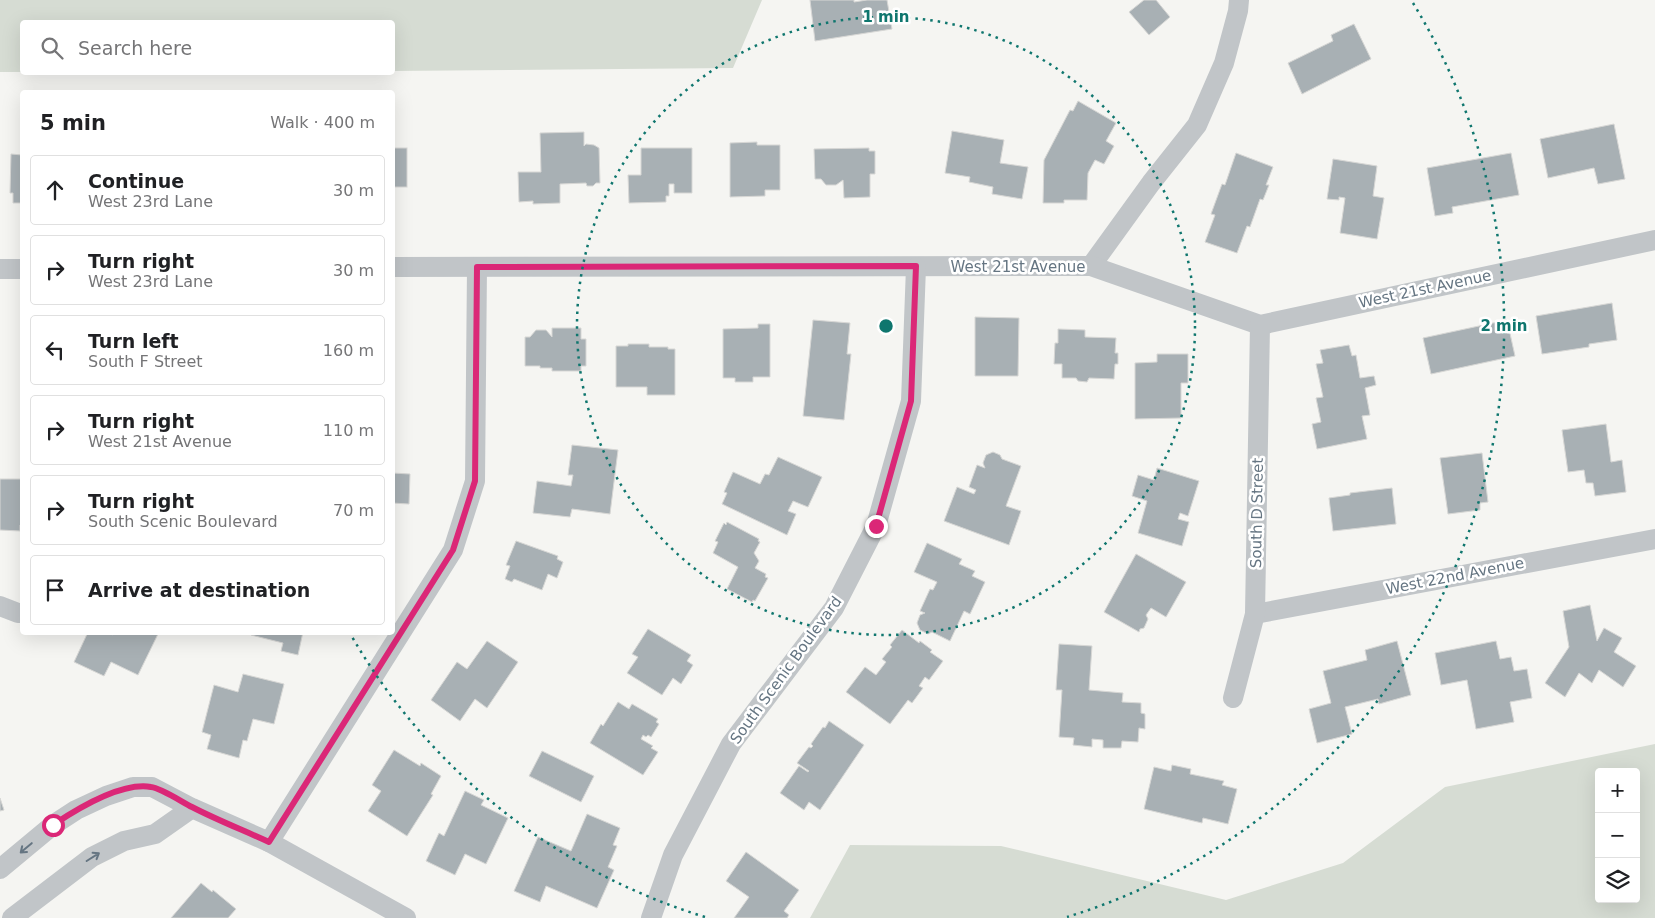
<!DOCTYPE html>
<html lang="en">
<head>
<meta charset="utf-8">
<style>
	body { margin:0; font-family:"DejaVu Sans",sans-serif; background:#f6f6f6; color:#202124 }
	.controls { position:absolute; right:15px; bottom:15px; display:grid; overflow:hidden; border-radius:5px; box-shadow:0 5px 20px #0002 }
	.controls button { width:45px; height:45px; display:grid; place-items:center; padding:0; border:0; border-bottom:1px solid #e0e0e0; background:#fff; color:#202124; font:25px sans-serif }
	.stop { position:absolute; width:15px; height:15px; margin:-11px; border:4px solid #db2777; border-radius:50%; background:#fff }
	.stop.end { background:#db2777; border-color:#fff; box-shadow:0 1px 5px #0008 }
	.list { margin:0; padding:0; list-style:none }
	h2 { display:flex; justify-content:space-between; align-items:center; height:65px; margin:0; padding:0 20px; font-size:21px }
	h2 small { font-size:16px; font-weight:400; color:#757577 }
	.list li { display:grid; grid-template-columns:32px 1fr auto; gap:15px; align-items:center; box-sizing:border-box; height:70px; margin:0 10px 10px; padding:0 10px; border:1px solid #e0e0e0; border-radius:5px }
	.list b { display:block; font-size:19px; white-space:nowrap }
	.list p { margin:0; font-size:16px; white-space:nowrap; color:#757577 }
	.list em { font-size:16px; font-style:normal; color:#757577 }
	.icon { flex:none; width:28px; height:28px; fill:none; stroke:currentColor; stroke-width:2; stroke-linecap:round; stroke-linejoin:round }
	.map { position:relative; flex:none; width:1655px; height:918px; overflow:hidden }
	.search { position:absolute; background:#fff; box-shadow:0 5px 20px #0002; left:20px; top:20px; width:375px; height:55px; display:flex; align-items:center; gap:12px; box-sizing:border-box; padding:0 18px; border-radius:5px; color:#757577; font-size:19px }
	.panel { position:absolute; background:#fff; box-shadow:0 5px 20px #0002; left:20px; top:90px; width:375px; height:545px; border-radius:5px }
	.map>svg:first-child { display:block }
	.green { fill:#d6dcd3; fill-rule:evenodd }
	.building { fill:#a8b0b4; stroke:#d7d7d5 }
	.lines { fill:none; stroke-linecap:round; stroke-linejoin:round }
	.minor { stroke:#c1c5c8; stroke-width:20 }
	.oneway { stroke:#657582 }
	.route { stroke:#db2777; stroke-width:6 }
	.ring { fill:none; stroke:#0f766e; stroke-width:2.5; stroke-dasharray:2.5 5 }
	.labels { text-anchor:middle; stroke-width:5; stroke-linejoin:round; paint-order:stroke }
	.street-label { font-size:15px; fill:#657582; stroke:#fff }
	.centre { fill:#0f766e; stroke:#fff; stroke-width:2.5 }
	.ring-label { font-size:15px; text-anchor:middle; font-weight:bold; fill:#0f766e; stroke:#fff; stroke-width:5; stroke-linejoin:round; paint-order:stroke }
</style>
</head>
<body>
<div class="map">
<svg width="1655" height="918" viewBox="0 0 1655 918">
	<rect width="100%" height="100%" fill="#f5f5f2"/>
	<!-- green -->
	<g class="green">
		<path d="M0 0H762L733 68 393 71 392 22H22V72H0Z"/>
		<path d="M1655 744V918H810L850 845 1001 846 1226 900 1343 863 1445 787ZM1599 772H1636V899H1599Z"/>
	</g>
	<!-- building -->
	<g class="building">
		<path d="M810 0H854V2L867 0H887L892 29 815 41Z"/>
		<path d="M1144 0H1156L1170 17 1149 35 1129 12Z"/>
		<path d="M1354 24 1371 59 1302 94 1288 63 1333 41 1331 35Z"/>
		<path d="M1078 101 1116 123 1106 141 1114 146 1104 164 1095 160 1088 173 1087 200H1064V203H1043L1044 160 1070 110 1073 111Z"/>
		<path d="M1614 124 1625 179 1598 184 1594 168 1548 178 1540 139Z"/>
		<path d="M952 131 1004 140 1000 163 1028 167 1022 199 992 194 993 187 969 182 970 177 945 173Z"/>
		<path d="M584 132V146L586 144 594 145 599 148 600 183H596L593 186H587L586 183 560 184V203L533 204V201L519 202 518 172H541L540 133Z"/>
		<path d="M757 142V145H780V190H765V196L730 197V143Z"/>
		<rect x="392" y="148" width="15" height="39"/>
		<path d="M641 148H692V193H674V184H669V196H666V202L629 203 628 175H641Z"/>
		<path d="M869 148V151H875V174H870V197L844 198 843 180 836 185H826L821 179H815L814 149Z"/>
		<path d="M1236 153 1273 167 1266 185H1269L1263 200 1260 199 1250 227 1247 226 1237 253 1205 242 1215 215 1211 214 1222 184 1225 185Z"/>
		<path d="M1511 153 1519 195 1452 207 1453 213 1435 216 1427 168Z"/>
		<path d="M11 154 22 155V203H13V193H10Z"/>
		<path d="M1333 159 1377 166 1373 196 1384 198 1377 239 1340 233 1345 198 1339 197V200L1327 199Z"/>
		<path d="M1612 303 1617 340 1589 344V347L1542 354 1536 316Z"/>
		<path d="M975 317 1019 318 1018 376H975Z"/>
		<path d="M813 320 850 323 847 354H851L844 420 803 416Z"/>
		<path d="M1507 320 1515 356 1431 374 1423 338Z"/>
		<path d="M758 324H770V377H753V382H735V378H723V329L758 328Z"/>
		<path d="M552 328H581V339H586V366H581V371H552V368H540V366H525V337H530L536 330H546L552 337Z"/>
		<path d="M1058 329 1085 330V337L1116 338 1115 353H1118V364H1115L1114 379 1089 378 1087 382 1078 381 1076 378H1062V364H1054L1055 343H1058Z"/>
		<path d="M628 344H649V347H668V349H675V395H647V387H616V346H628Z"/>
		<path d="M1349 345 1352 356 1356 355 1360 378 1374 376 1376 385 1365 388 1370 415 1362 416 1367 439 1317 449 1312 424 1321 422 1316 398 1323 397 1316 364 1323 363 1320 350Z"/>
		<path d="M1157 354H1188V383H1181V418L1135 419V363L1157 362Z"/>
		<path d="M1606 424 1611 462 1622 460 1626 492 1595 496 1593 483H1586L1584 470 1568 472 1562 430Z"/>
		<path d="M572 445 618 450 610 514 572 509 570 517 533 513 537 481 571 486 573 475H568Z"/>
		<path d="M993 452 1000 455 1002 459 1021 466 1006 506 1021 511 1009 545 944 521 957 487 974 494 976 490 969 487 977 465 985 468 983 463 986 455Z"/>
		<path d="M1482 453 1488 502 1480 503V510L1448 514 1440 458Z"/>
		<path d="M778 457 822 477 808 507 793 501 788 511 796 514 787 535 722 504 727 493 724 492 733 472 760 484 765 474 769 475Z"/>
		<path d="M1157 468 1199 481 1188 516 1180 513 1178 519 1189 522 1182 546 1138 533 1147 501 1132 496 1138 475 1154 480Z"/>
		<path d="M392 473 410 474 409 504 392 503Z"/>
		<path d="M0 479H22V525H20V531L0 530Z"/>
		<path d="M1392 488 1396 524 1333 531 1329 498 1350 495V493Z"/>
		<path d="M727 522 759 539 758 541 760 542 754 553 759 561 755 568 766 574 765 577 768 578 755 601 753 600 752 602 727 589 738 567 713 553 718 542 715 541 724 523 726 525Z"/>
		<path d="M516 541 558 556 557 559 563 562 557 578 548 574 542 590 514 579 512 582 505 579 510 566 506 565Z"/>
		<path d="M927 543 962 559 959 564 975 571 972 576 985 582 970 614 964 611 950 641 932 632 928 634 920 630 917 623 920 615 925 613 920 611 930 589 933 590 937 582 914 572Z"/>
		<path d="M1136 554 1186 582 1166 617 1151 608 1146 615 1148 619 1144 628 1140 629 1139 632 1104 612Z"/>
		<path d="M1590 605 1597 641 1604 628 1622 638 1614 652 1636 666 1623 687 1599 670 1592 683 1579 673 1565 697 1545 683 1569 647 1563 611Z"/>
		<path d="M648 629 691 655 687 661 693 665 681 684 673 678 662 695 627 673 638 657 632 654Z"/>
		<path d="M902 630 919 643 920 641 932 650 930 652 943 661 929 680 925 677 919 686 923 688 912 703 908 700 890 724 846 692 865 667 876 675 886 662 882 659 892 647 890 645Z"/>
		<path d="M88 632H109L113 635 114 632H159L138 675 111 662 104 676 74 662Z"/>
		<path d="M251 632H303L298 655 281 651 283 643 251 635Z"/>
		<path d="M487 641 518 662 487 708 475 699 460 721 431 700 457 662 467 669Z"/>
		<path d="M1397 641 1411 695 1379 704 1378 699 1345 707 1352 734 1317 743 1309 709 1331 703 1323 671 1367 660 1365 650Z"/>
		<path d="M1496 641 1500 659 1511 657 1514 671 1527 669 1532 698 1510 702 1514 722 1476 729 1467 680 1441 685 1435 653Z"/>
		<path d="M1059 644 1092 646 1089 690 1123 693 1122 702 1141 703V713L1145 714V729L1139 728 1138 742 1122 741 1121 748H1103V740L1092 739V747L1073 745 1074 738 1059 737 1062 690H1056Z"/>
		<path d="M243 674 284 684 274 724 253 719 247 741 243 740 239 758 207 749 211 735 202 732 214 685 238 692Z"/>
		<path d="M618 702 629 709 632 704 658 719 656 722 659 724 651 737 648 735 646 737 643 735 641 739 653 746 651 748 658 752 643 775 590 743 601 724 603 726Z"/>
		<path d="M829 721 864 745 820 810 809 802 804 810 780 793 799 766 808 772 809 771 797 763 809 747 811 748 813 746 811 744 823 727 825 728Z"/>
		<path d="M394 750 420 766 421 763 441 776 431 794 433 795 407 836 368 811 381 791 372 785Z"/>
		<path d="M542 751 594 776 581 802 529 776Z"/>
		<path d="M1172 765 1191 769 1190 774 1224 781 1222 785 1237 789 1228 824 1203 818 1202 823 1144 809 1154 767 1171 771Z"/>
		<path d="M465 791 484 800 481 805 508 818 486 864 465 854 455 875 426 861 439 833 444 836Z"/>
		<path d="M0 798 4 810 0 811Z"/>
		<path d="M587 814 620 828 613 845 617 846 608 867 614 870 597 908 546 886 540 902 514 891 538 837 571 851Z"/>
		<path d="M746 852 799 890 784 911 789 915 787 918H734L749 897 726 881Z"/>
		<path d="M201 883 212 892 213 890 236 909 228 918H171Z"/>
	</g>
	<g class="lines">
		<!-- minor -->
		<g class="minor">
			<path d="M1091 266 1151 183 1197 125 1224 63 1238 11 1239 0"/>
			<path d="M392 267 1091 266 1260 325 1655 240"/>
			<path d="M0 269H22"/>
			<path d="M0 606 18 613"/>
			<path d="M1255 614 1655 539"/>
			<path d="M1233 698 1255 614 1260 325"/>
			<path d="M269 842 453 550 475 481 477 267"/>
			<path d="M0 869 53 825 76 810 106 796 133 787H152L192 808 269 842 406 918"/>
			<path d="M12 918 92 857 124 841 155 834 192 808"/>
			<path d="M651 918 673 855 731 744 834 608 876 526 911 401 916 267"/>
		</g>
	</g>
	<!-- one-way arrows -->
	<defs><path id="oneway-shaft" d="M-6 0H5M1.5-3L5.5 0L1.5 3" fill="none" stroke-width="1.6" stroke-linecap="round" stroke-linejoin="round" transform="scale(1.25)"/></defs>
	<g class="oneway">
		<use href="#oneway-shaft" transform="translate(26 848) rotate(140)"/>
		<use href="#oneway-shaft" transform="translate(93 857) rotate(-32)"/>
	</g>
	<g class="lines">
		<!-- route -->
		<path class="route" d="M53 825C77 809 122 782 151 787 161 788 182 802 192 807 217 820 243 830 269 842L453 550 475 481 477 267 916 266 911 401 876 526"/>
	</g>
	<!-- distance rings -->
	<g class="ring">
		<circle cx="886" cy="326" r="309"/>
		<path d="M705 917A618 618 0 0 1 351 635M1413 3A618 618 0 0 1 1067 917"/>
	</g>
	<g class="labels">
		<!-- street labels -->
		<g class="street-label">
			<text x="1018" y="272">West 21st Avenue</text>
			<text transform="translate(1425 289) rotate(-12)" y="5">West 21st Avenue</text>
			<text transform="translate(1257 513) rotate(-89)" y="5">South D Street</text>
			<text transform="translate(1455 576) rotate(-11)" y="5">West 22nd Avenue</text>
			<text transform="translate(786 670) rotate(-54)" y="5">South Scenic Boulevard</text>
		</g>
	</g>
	<circle cx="886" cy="326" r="8" class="centre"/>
	<g class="ring-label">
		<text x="886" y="22">1 min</text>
		<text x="1504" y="331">2 min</text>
	</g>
</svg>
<div class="controls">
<button>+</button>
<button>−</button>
<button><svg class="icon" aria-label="layers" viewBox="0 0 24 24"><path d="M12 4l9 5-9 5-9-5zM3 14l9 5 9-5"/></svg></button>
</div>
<div class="stop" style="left:53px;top:825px"></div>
<div class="stop end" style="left:876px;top:526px"></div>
<div class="search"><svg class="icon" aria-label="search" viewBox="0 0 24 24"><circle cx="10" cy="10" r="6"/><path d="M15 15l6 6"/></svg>Search here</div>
<section class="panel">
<h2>5 min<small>Walk · 400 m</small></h2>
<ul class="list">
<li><svg class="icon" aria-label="ahead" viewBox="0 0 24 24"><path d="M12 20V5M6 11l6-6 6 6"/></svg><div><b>Continue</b><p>West 23rd Lane</p></div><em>30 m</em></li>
<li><svg class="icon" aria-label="right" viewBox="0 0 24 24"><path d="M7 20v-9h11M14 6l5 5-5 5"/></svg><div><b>Turn right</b><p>West 23rd Lane</p></div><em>30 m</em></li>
<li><svg class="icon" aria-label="left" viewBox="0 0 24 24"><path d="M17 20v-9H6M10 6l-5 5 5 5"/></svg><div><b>Turn left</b><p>South F Street</p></div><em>160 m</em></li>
<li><svg class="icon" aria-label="right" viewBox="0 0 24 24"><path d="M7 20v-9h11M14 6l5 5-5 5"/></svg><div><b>Turn right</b><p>West 21st Avenue</p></div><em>110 m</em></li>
<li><svg class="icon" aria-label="right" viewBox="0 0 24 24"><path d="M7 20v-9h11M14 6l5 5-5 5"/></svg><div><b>Turn right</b><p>South Scenic Boulevard</p></div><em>70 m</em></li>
<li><svg class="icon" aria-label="arrive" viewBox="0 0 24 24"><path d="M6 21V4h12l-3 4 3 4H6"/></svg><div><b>Arrive at destination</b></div></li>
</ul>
</section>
</div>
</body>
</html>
